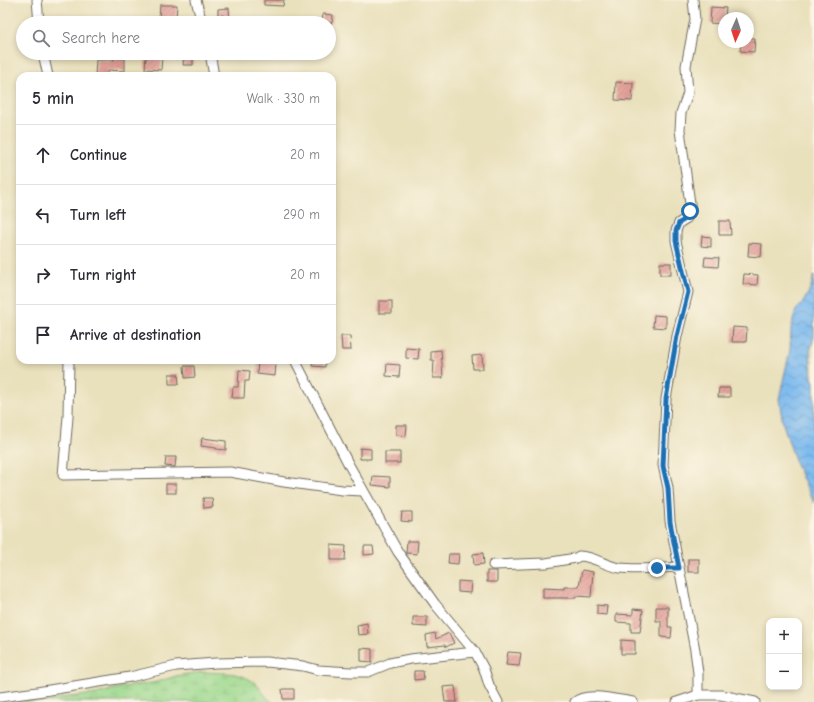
<!DOCTYPE html>
<html lang="en">
<head>
<meta charset="utf-8">
<style>
	body { margin:0; font-family:"Comic Neue",sans-serif; background:#f2f2f3; color:#2b2b33 }
	.controls { position:absolute; right:12px; bottom:12px; display:grid; overflow:hidden; border-radius:8px; box-shadow:0 2px 6px #0003 }
	.controls button { width:36px; height:36px; display:grid; place-items:center; padding:0; border:0; border-bottom:1px solid #e1e1e2; background:#fff; color:#2b2b33; font:20px sans-serif }
	.compass { position:absolute; left:718px; top:12px; width:36px; height:36px; border-radius:50%; background:#fff; box-shadow:0 2px 6px #0003; rotate:183deg }
	.stop { position:absolute; width:12px; height:12px; margin:-9px; border:3px solid #1f6fb2; border-radius:50%; background:#fff }
	.stop.end { background:#1f6fb2; border-color:#fff; box-shadow:0 1px 4px #0008 }
	.list { margin:0; padding:0; list-style:none }
	h2 { display:flex; justify-content:space-between; align-items:center; height:52px; margin:0; padding:0 16px; font-size:17px }
	h2 small { font-size:13px; font-weight:400; color:#7c7c81 }
	.list li { display:grid; grid-template-columns:26px 1fr auto; gap:12px; align-items:center; box-sizing:border-box; height:60px; padding:0 16px; border-top:1px solid #e1e1e2 }
	.list b { display:block; font-size:15px; white-space:nowrap }
	.list em { font-size:13px; font-style:normal; color:#7c7c81 }
	.icon { flex:none; width:22px; height:22px; fill:none; stroke:currentColor; stroke-width:2; stroke-linecap:round; stroke-linejoin:round }
	.map { position:relative; flex:none; width:814px; height:702px; overflow:hidden }
	.search { position:absolute; background:#fff; box-shadow:0 2px 6px #0003; left:16px; top:16px; width:320px; height:44px; display:flex; align-items:center; gap:10px; box-sizing:border-box; padding:0 14px; border-radius:22px; color:#7c7c81; font-size:15px }
	.panel { position:absolute; background:#fff; box-shadow:0 2px 6px #0003; left:16px; top:72px; width:320px; height:292px; border-radius:12px }
	.map>svg:first-child { display:block }
	.wetland { fill:url(#wetland-marsh); stroke:#63825c }
	.water { fill:url(#water-waves); stroke:#54728d }
	.building { fill:url(#building-hatch) }
	.lines { fill:none; stroke-linecap:round; stroke-linejoin:round }
	.minor-casing { stroke:#6e6a5e; stroke-width:11 }
	.minor { stroke:#fff; stroke-width:9 }
	.route { stroke:#1f6fb2; stroke-width:5 }
</style>
</head>
<body>
<div class="map">
<svg width="814" height="702" viewBox="0 0 814 702">
	<defs>
		<pattern id="wetland-marsh" width="20" height="14" patternUnits="userSpaceOnUse"><rect width="20" height="14" fill="#9bd88d"/><path d="M1 5h8M5 5V1M11 12h8M15 12V8" fill="none" stroke="#86ba7a"/></pattern>
		<pattern id="water-waves" width="16" height="10" patternUnits="userSpaceOnUse"><rect width="16" height="10" fill="#7cbaef"/><path d="M0 5q4-4 8 0t8 0" fill="none" stroke="#6697c2"/></pattern>
		<pattern id="building-hatch" width="6" height="6" patternUnits="userSpaceOnUse"><rect width="6" height="6" fill="#e4a19a"/><path d="M-1 1l2-2M0 6l6-6M5 7l2-2" fill="none" stroke="#b9837e"/></pattern>
	</defs>
	<rect width="100%" height="100%" fill="#fcf5e5"/>
	<filter id="ink" filterUnits="userSpaceOnUse"><feTurbulence type="fractalNoise" baseFrequency=".025" numOctaves="2"/><feDisplacementMap in="SourceGraphic" scale="8" xChannelSelector="R" yChannelSelector="G"/><feConvolveMatrix kernelMatrix="1 2 1 2 8 2 1 2 1" color-interpolation-filters="sRGB"/></filter>
	<filter id="wash" filterUnits="userSpaceOnUse"><feTurbulence type="fractalNoise" baseFrequency=".012" numOctaves="4" result="noise"/><feDisplacementMap in="SourceGraphic" scale="16" xChannelSelector="R" yChannelSelector="G"/><feGaussianBlur stdDeviation="0.9" result="paint"/><feColorMatrix in="noise" values="0 0 0 0 0 0 0 0 0 0 0 0 0 0 0 0 0 1.4 0 .05"/><feComposite in="paint" operator="in"/></filter>
	<g filter="url(#wash)">
		<rect width="100%" height="100%" fill="#e9e0bc"/>
		<!-- wetland -->
		<path class="wetland" d="M202 672C220 673 242 671 256 684 262 690 266 699 273 702H13L21 698 35 701 96 694 123 687 153 683 180 675Z"/>
		<!-- water -->
		<path class="water" d="M814 275V337L810 351 812 378 814 382V503L796 464 783 424 779 399 790 350 791 328 796 310 802 304 810 290Z"/>
		<g id="blocks">
			<!-- building -->
			<g class="building">
				<path d="M264 0H284L283 6 264 5Z"/>
				<path d="M160 5H177L176 19 159 18Z"/>
				<path d="M711 7 726 8 724 24 710 23Z"/>
				<path d="M229 8 230 23H223V15L218 16V9Z"/>
				<path d="M323 14 333 15 332 23H322Z"/>
				<path d="M748 38H755L754 52 740 51 741 42H748Z"/>
				<path d="M184 53H193V65H183Z"/>
				<path d="M146 56 162 57 161 70 145 69Z"/>
				<path d="M114 58H125V71L108 70V76H95L96 60H114Z"/>
				<path d="M616 82 633 83 632 101 615 100Z"/>
				<path d="M719 221H730L731 235H719Z"/>
				<path d="M702 236 711 237V247L701 246Z"/>
				<path d="M749 243 762 244 761 257 748 256Z"/>
				<path d="M705 257 719 258 718 267 704 266Z"/>
				<rect x="660" y="263" width="11" height="12"/>
				<path d="M744 274 758 275 757 285 743 284Z"/>
				<rect x="379" y="301" width="13" height="12"/>
				<path d="M654 315 666 316V328L653 327Z"/>
				<path d="M733 327 747 328 746 342H732Z"/>
				<path d="M341 336H350L351 350H342Z"/>
				<path d="M406 348 419 349 418 359 406 358Z"/>
				<path d="M441 350 443 378H433L434 360H431V351Z"/>
				<path d="M482 355 483 369H473L472 356Z"/>
				<path d="M312 360H325V367L312 366Z"/>
				<path d="M258 361 276 363 275 376 257 374Z"/>
				<path d="M387 364 400 365 399 377 386 376Z"/>
				<path d="M184 366H194L195 377 185 378Z"/>
				<path d="M239 370 250 371 249 381H245L244 398H232L233 387H238Z"/>
				<path d="M169 374H178L179 384H169Z"/>
				<path d="M719 388H730V397H718Z"/>
				<path d="M396 425H407L406 436 396 435Z"/>
				<path d="M202 438 226 441V450L216 449V448L201 446Z"/>
				<path d="M360 448 371 449V459H360Z"/>
				<rect x="385" y="452" width="15" height="11"/>
				<path d="M166 457H176L175 467 165 466Z"/>
				<path d="M373 476 390 477V487L372 485Z"/>
				<rect x="166" y="484" width="10" height="9"/>
				<path d="M203 498H212L213 507 204 508Z"/>
				<path d="M402 512H412V522L401 521Z"/>
				<path d="M407 541H418L417 554 406 553Z"/>
				<path d="M331 545 346 546 345 560H331Z"/>
				<path d="M364 546H373L374 554 364 555Z"/>
				<path d="M483 553 484 564 474 565 473 554Z"/>
				<path d="M449 554H459L458 564 448 563Z"/>
				<rect x="688" y="559" width="11" height="13"/>
				<path d="M582 570 593 572 591 597 576 596V598H543V588L564 589V587H579Z"/>
				<rect x="487" y="571" width="10" height="11"/>
				<path d="M458 581 471 582 470 593 458 592Z"/>
				<path d="M597 605 607 606 606 615 597 614Z"/>
				<path d="M656 607H668V627H672L671 638 661 637V621H656Z"/>
				<path d="M633 609 643 610 640 632H631V623L616 622V614L633 615Z"/>
				<path d="M413 617H427V627L413 626Z"/>
				<path d="M367 623 368 634 358 635 357 625Z"/>
				<path d="M435 633 436 639 449 633 454 643 446 647 445 645 427 647 426 635Z"/>
				<path d="M621 640 635 641V654H621Z"/>
				<path d="M361 648 372 649V662L361 661Z"/>
				<path d="M508 652 521 653 519 666 506 665Z"/>
				<path d="M414 671H423L424 679 414 680Z"/>
				<path d="M455 686 457 702H445L443 687Z"/>
				<path d="M282 689H294V699H283Z"/>
			</g>
		</g>
	</g>
	<g filter="url(#ink)">
		<use href="#blocks" fill-opacity="0" stroke="#6e6a5e" stroke-width="1"/>
		<g class="lines">
			<defs>
				<g id="minor">
					<path d="M37 0 39 23"/>
					<path d="M196 0 202 23"/>
					<path d="M43 53 48 76"/>
					<path d="M210 53 214 76"/>
					<path d="M69 360 68 417 63 475 230 472 284 482 342 490 363 491"/>
					<path d="M295 360 349 465 398 552 435 604 475 652 484 669 489 685 498 702"/>
					<path d="M493 565 546 563 576 558 579 556C594 556 605 566 620 568 639 570 660 568 679 567"/>
					<path d="M698 695H721L755 702"/>
					<path d="M0 697 37 692 130 677 176 666 216 663 267 662 303 666 318 670 351 672H368L390 663 410 659 475 652"/>
					<path d="M575 702C586 691 618 700 633 702"/>
					<path d="M677 702 698 695V673L695 650 670 521 668 488 663 465 666 399 677 336 688 292 676 241V231L679 223 687 218 691 211 680 130 681 113 688 93 686 66 695 19 693 0"/>
				</g>
			</defs>
			<!-- minor casing -->
			<use href="#minor" class="minor-casing"/>
			<!-- minor -->
			<use href="#minor" class="minor"/>
		</g>
	</g>
	<g class="lines" filter="url(#ink)">
		<!-- route -->
		<path class="route" d="M657 568H679L670 522 668 488 663 466 666 399 677 336 688 292 676 241V231L679 223 687 218 690 211"/>
	</g>
</svg>
<div class="controls">
<button>+</button>
<button>−</button>
</div>
<svg class="compass" viewBox="-18 -18 36 36"><path d="M0-13l5 13h-10z" fill="#e53935"/><path d="M0 13l5-13h-10z" fill="#7c7c81"/></svg>
<div class="stop" style="left:690px;top:211px"></div>
<div class="stop end" style="left:657px;top:568px"></div>
<div class="search"><svg class="icon" aria-label="search" viewBox="0 0 24 24"><circle cx="10" cy="10" r="6"/><path d="M15 15l6 6"/></svg>Search here</div>
<section class="panel">
<h2>5 min<small>Walk · 330 m</small></h2>
<ul class="list">
<li><svg class="icon" aria-label="ahead" viewBox="0 0 24 24"><path d="M12 20V5M6 11l6-6 6 6"/></svg><div><b>Continue</b></div><em>20 m</em></li>
<li><svg class="icon" aria-label="left" viewBox="0 0 24 24"><path d="M17 20v-9H6M10 6l-5 5 5 5"/></svg><div><b>Turn left</b></div><em>290 m</em></li>
<li><svg class="icon" aria-label="right" viewBox="0 0 24 24"><path d="M7 20v-9h11M14 6l5 5-5 5"/></svg><div><b>Turn right</b></div><em>20 m</em></li>
<li><svg class="icon" aria-label="arrive" viewBox="0 0 24 24"><path d="M6 21V4h12l-3 4 3 4H6"/></svg><div><b>Arrive at destination</b></div></li>
</ul>
</section>
</div>
</body>
</html>
